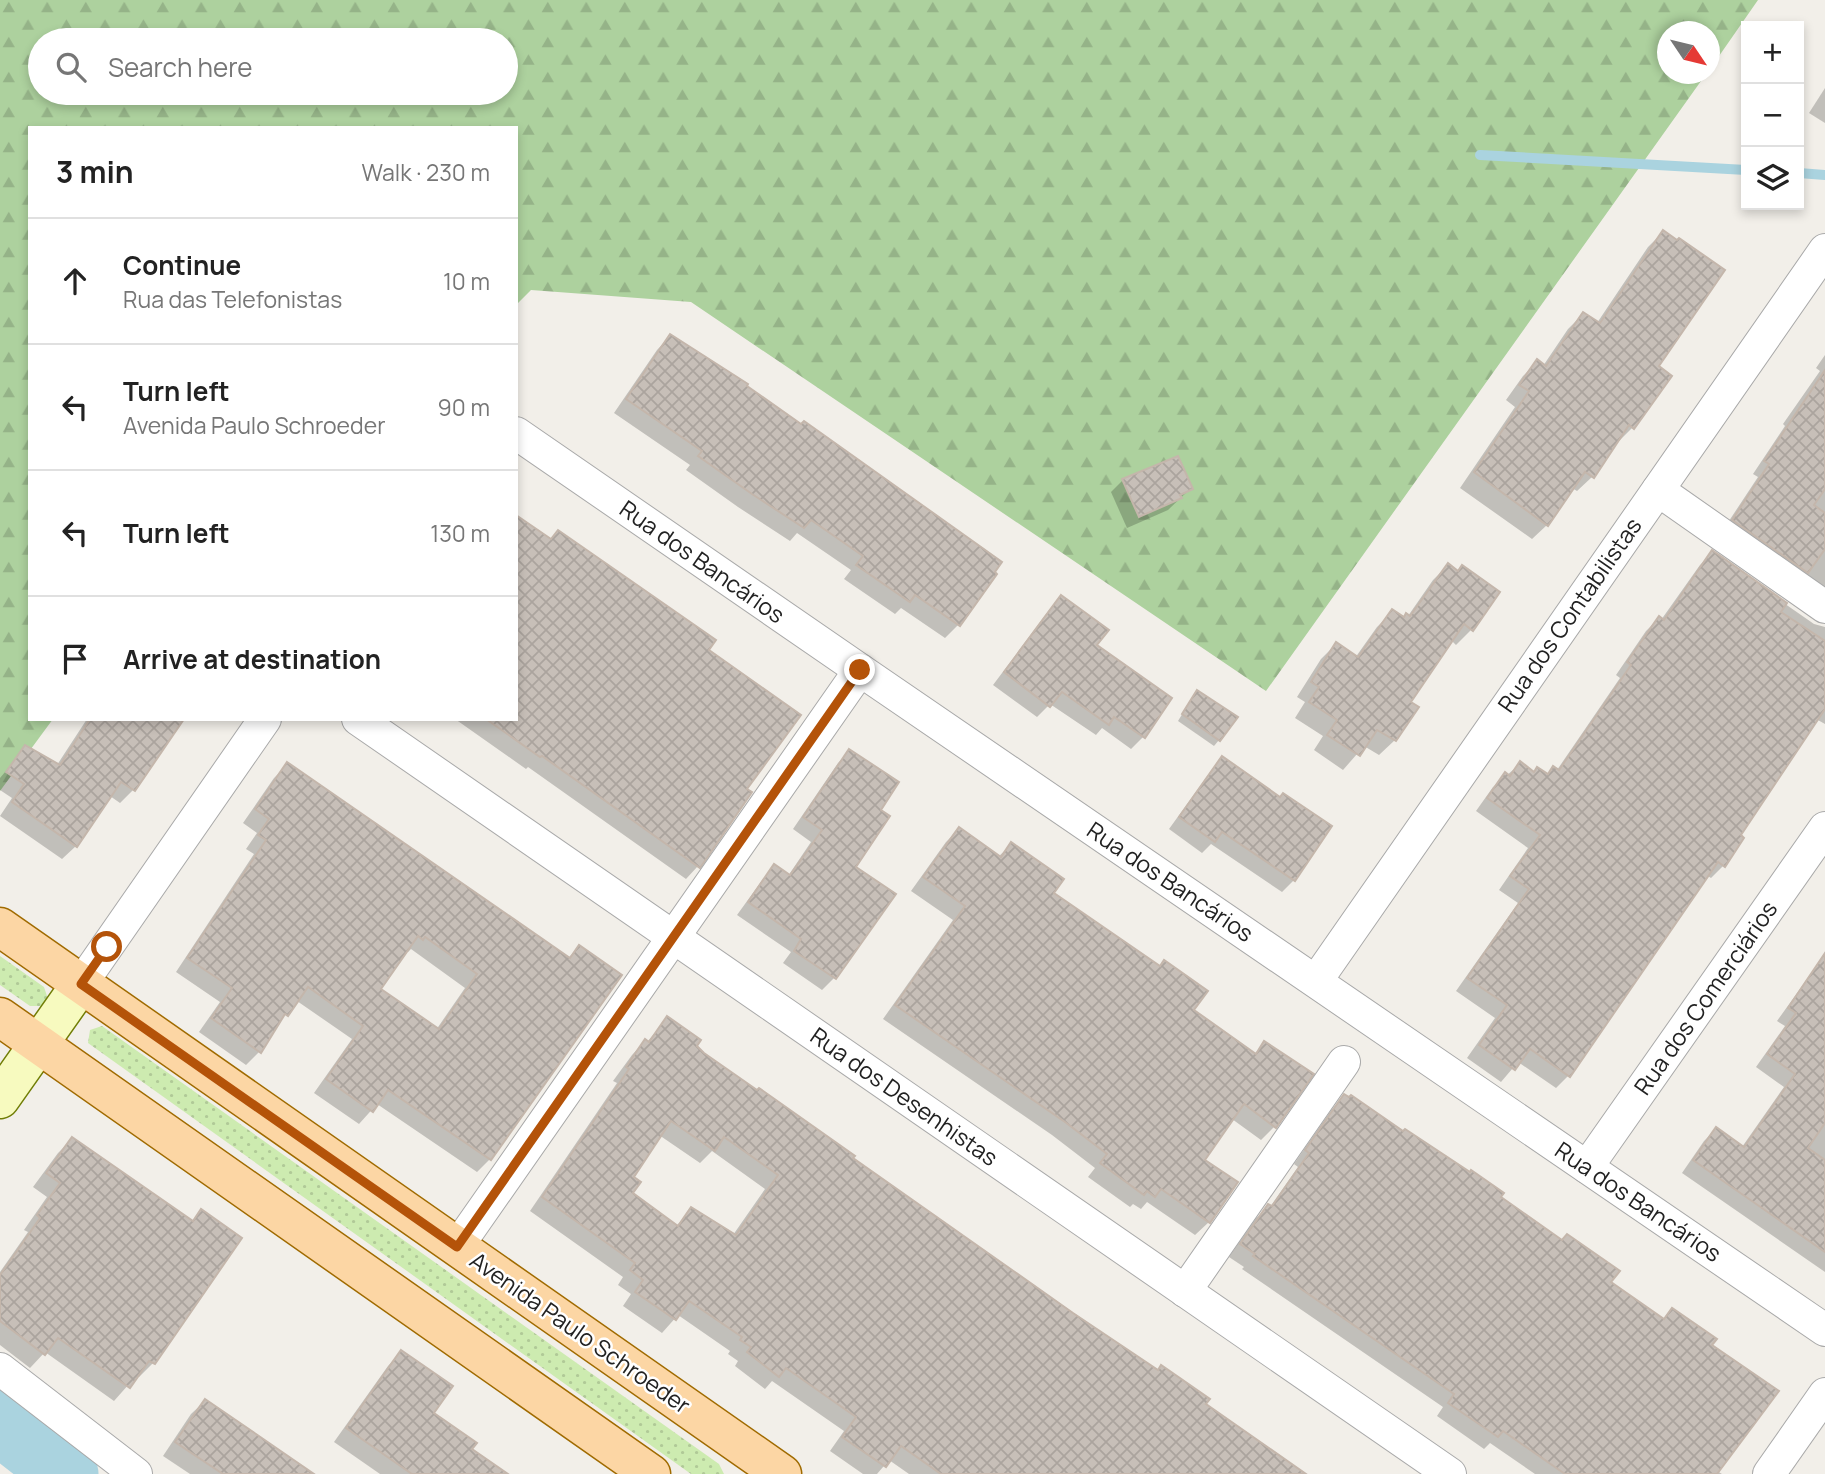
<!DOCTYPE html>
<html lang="en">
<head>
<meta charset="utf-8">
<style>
	body { margin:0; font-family:Manrope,sans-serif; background:#f6f6f6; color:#222 }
	.controls { position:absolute; right:21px; top:21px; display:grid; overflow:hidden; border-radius:0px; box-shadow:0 4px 10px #0003 }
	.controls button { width:63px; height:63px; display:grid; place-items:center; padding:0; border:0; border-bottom:2px solid #e0e0e0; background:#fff; color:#222; font:35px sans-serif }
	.compass { position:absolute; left:1657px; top:21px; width:63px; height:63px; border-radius:50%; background:#fff; box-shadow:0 4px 10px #0003; rotate:125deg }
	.stop { position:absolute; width:21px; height:21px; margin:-16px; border:5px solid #b45309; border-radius:50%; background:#fff }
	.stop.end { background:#b45309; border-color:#fff; box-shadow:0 2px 7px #0008 }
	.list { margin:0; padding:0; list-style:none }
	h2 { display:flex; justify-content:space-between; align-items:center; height:91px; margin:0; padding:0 28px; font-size:30px }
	h2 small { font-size:23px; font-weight:400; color:#767676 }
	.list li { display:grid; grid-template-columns:46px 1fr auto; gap:21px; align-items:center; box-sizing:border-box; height:126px; padding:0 28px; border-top:2px solid #e0e0e0 }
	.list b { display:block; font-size:26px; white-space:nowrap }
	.list p { margin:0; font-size:23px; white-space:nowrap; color:#767676 }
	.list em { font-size:23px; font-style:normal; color:#767676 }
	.icon { flex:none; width:38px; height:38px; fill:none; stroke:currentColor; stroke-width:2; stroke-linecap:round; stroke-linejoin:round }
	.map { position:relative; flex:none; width:1825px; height:1474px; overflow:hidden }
	.search { position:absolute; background:#fff; box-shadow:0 4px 10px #0003; left:28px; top:28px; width:490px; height:77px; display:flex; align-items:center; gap:18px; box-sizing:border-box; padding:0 24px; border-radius:38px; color:#767676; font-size:26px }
	.panel { position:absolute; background:#fff; box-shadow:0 4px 10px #0003; left:28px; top:126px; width:490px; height:595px; border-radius:0px }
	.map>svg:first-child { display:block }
	.grass { fill:url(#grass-dots) }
	.forest { fill:url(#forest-firs); fill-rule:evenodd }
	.shadow { fill:#0003; fill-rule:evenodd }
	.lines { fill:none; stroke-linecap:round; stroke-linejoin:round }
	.stream { stroke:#aad3df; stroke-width:10 }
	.river { stroke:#aad3df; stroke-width:65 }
	.building { fill:url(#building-cross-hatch); stroke:#c4b6ab; stroke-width:2; fill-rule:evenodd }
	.street-casing { stroke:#a9a9a9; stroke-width:34 }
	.secondary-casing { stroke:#707d05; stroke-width:41 }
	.primary-casing { stroke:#a06b00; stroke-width:41 }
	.street { stroke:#fff; stroke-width:32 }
	.secondary { stroke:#f7fabf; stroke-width:38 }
	.primary { stroke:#fcd6a4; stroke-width:38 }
	.route { stroke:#b45309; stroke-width:9 }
	.labels { text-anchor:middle; stroke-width:5; stroke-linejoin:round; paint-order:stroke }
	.street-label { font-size:23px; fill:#222; stroke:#fff }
</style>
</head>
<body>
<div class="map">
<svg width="1825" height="1474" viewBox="0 0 1825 1474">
	<defs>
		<pattern id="grass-dots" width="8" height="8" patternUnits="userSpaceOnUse" patternTransform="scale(1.75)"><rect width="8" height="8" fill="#cdebb0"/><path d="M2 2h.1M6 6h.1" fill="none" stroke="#b0c997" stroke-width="1.8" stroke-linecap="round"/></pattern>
		<pattern id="forest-firs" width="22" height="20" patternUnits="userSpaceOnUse" patternTransform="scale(1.75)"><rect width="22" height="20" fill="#add19e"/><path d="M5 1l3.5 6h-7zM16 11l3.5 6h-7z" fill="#95b388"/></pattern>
		<pattern id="building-cross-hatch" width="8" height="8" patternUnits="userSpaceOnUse" patternTransform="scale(1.75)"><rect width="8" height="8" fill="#c7bfb8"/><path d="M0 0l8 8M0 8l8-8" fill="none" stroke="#aba49e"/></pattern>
	</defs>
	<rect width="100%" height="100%" fill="#f2efe9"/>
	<!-- grass -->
	<g class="grass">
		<path d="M0 956 44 987 48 999 43 1006H30L0 985Z"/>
		<path d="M102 1026 719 1464 724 1474H691L88 1043 90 1030Z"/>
	</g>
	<!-- forest -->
	<path class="forest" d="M0 0H1758L1710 69V32H1668V74H1706L1266 691 691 302 531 290 516 305V128H30V719H53L0 791ZM40 40H506V93H40Z"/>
	<!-- shadow -->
	<g class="shadow">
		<path d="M1825 88V123L1809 113Z"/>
		<path d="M1663 232 1657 367 1632 428 1618 442 1616 441 1592 477 1577 491 1572 488 1547 525 1532 539 1460 488 1515 407 1506 400 1523 376 1537 362 1543 366 1568 329 1583 314 1597 323 1648 247Z"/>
		<path d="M670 336 744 387 995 574 958 625 945 638 901 608 895 614 844 579 851 570 797 533 790 541 738 507 686 470 690 465 614 413 657 350Z"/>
		<path d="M1825 355V606L1721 533 1758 477 1753 474 1785 426 1783 424 1820 371 1816 368Z"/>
		<path d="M1123 480 1191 488 1168 510 1127 528 1111 492Z"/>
		<path d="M550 541 706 651 745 789 698 866 686 879 528 767 526 769 455 719H516Z"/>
		<path d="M1712 553 1814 624 1825 627V724L1816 719 1738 836 1742 838 1723 866 1711 878 1706 875 1568 1076 1556 1088 1518 1062 1501 1082 1467 1058 1495 1018 1456 991 1518 903 1499 890 1528 848 1476 811 1493 787 1520 764 1534 773 1546 775 1553 768 1557 770 1620 678 1616 675 1646 631 1659 618 1661 620 1700 565Z"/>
		<path d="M1448 565 1457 572 1472 629 1456 645 1451 640 1408 702 1416 707 1395 740 1379 755 1364 746 1343 770 1314 750 1323 736 1295 718 1305 702 1297 697 1321 659 1336 644 1355 658 1377 627 1392 612 1403 619 1408 616 1433 580Z"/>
		<path d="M1061 597 1094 645 1143 737 1131 749 1102 728 1096 735 1050 704 1037 717 993 685 1050 609Z"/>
		<path d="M1192 698 1219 740 1214 746 1178 721Z"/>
		<path d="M87 719H161L133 790 120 803 110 796 76 846 62 859 0 816 12 798 0 790V778L26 747 57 765Z"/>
		<path d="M850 751 879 810 854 867 894 894 834 978 822 990 783 963 791 952 737 915 763 879 775 867 788 876 811 842 793 829 838 763Z"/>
		<path d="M1222 759 1294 880 1282 892 1211 844 1202 853 1169 829 1211 771Z"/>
		<path d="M287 765 568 958 579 947 490 1159 477 1172 377 1104 359 1124 314 1093 352 1039 297 1001 276 1026 259 1052 246 1065 199 1032 220 1002 176 972 254 854 246 849 257 833 243 823 274 778ZM411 949 465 988 436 1030 378 989 406 950 408 952Z"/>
		<path d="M959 829 998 857 1011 845 1052 893 1191 1011 1254 1054 1265 1044 1311 1074 1274 1127 1261 1140 1232 1119 1203 1160 1209 1222 1195 1235 1147 1202 1141 1209 1133 1204 1130 1207 1088 1177 1095 1168 1052 1135 883 1019 953 920 911 891 946 842Z"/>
		<path d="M1825 954V1272L1682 1173 1704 1141 1716 1129 1742 1147 1784 1087 1756 1067 1785 1026 1777 1021Z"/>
		<path d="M668 1018 703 1055 1305 1474H909L889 1460 877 1474H863L830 1451 844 1431 772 1381 765 1389 735 1366 738 1361 728 1354 730 1351 678 1315 662 1333 623 1306 631 1294 618 1285 623 1277 530 1211 617 1083 613 1081 632 1055 645 1041 647 1042ZM659 1135 700 1163 712 1151 765 1189 733 1235 688 1214 676 1226 631 1193 632 1178Z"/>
		<path d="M1345 1096 1498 1197 1609 1283 1663 1320 1672 1310 1710 1346 1717 1471 1722 1474H1535L1490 1443 1484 1449 1437 1416 1443 1407 1242 1269 1244 1267 1229 1257 1256 1218 1270 1207 1298 1167 1294 1164 1332 1109Z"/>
		<path d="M72 1139 191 1222 201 1211 240 1238 153 1363 139 1377 137 1375 114 1401 45 1352 30 1368 0 1345V1272L28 1232 24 1230 47 1197 33 1187 58 1153Z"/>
		<path d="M401 1352 432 1414 470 1449 505 1474H380L334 1442 388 1366Z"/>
		<path d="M205 1401 310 1474H190L163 1456 191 1414Z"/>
	</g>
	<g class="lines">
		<!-- stream -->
		<g class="stream">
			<path d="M1480 155 1746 170"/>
			<path d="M1799 173 1825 175"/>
		</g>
		<!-- river -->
		<path class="river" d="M0 1422 66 1474"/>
	</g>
	<!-- building -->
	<g class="building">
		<path d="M1663 230 1677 240 1679 238 1725 270 1659 366 1672 376 1634 429 1629 425 1594 478 1585 472 1548 526 1474 472 1529 391 1519 385 1537 359 1546 366 1583 312 1600 323Z"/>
		<path d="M670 334 748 384 747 386 801 424 804 421 1002 562 995 572 997 574 960 626 915 595 910 602 856 565 863 556 811 520 804 528 752 494 698 456 702 451 626 399Z"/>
		<path d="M1825 370V489L1814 505 1825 513V549L1808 573 1732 520 1769 464 1764 461Z"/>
		<path d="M1178 456 1193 489 1180 495 1182 498 1139 517 1122 479Z"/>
		<path d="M516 515 551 539 558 530 716 640 709 650 801 715 747 789 752 792 700 868 542 756 540 757 486 719H516Z"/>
		<path d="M1712 550 1787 603 1781 612 1825 641V709L1741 835 1744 838 1725 867 1718 862 1570 1077 1530 1049 1515 1070 1479 1045 1507 1005 1467 978 1529 889 1510 876 1540 835 1487 798 1505 772 1510 776 1520 761 1534 772 1537 767 1548 774 1553 766 1559 770 1631 665 1627 662 1659 616 1664 620Z"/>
		<path d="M1448 563 1458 571 1462 565 1500 592 1473 631 1464 624 1411 702 1419 707 1396 741 1377 730 1360 756 1327 735 1337 720 1309 702 1319 687 1311 682 1336 642 1358 657 1392 609 1404 617 1406 613 1410 616Z"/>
		<path d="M1061 595 1109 630 1097 645 1172 698 1145 738 1114 717 1109 725 1062 692 1050 707 1004 672Z"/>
		<path d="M1197 690 1238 717 1220 741 1182 714Z"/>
		<path d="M90 719H184L135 791 121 782 77 847 12 802 24 784 6 772 25 745 60 765Z"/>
		<path d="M849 749 899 782 881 810 890 816 856 867 896 894 836 979 794 951 801 939 748 902 774 864 790 875 822 830 803 817Z"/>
		<path d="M1222 756 1280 797 1283 793 1332 826 1295 881 1222 832 1215 842 1179 817Z"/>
		<path d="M287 762 570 958 579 945 622 975 491 1160 388 1090 373 1112 326 1079 363 1026 308 987 288 1016 285 1014 261 1053 211 1018 232 988 187 958 266 840 258 835 269 819 255 809ZM418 936 423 940 425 937 477 974 439 1029 381 989Z"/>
		<path d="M959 827 1001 857 1011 842 1064 879 1054 893 1160 966 1164 960 1208 991 1194 1010 1256 1054 1264 1041 1314 1074 1276 1128 1244 1104 1205 1160 1238 1182 1210 1223 1161 1189 1155 1197 1147 1191 1144 1195 1100 1163 1107 1154 1065 1122 895 1005 965 906 923 877Z"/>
		<path d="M1825 953V1123L1808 1148 1825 1160V1252L1693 1160 1716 1127 1744 1147 1795 1074 1767 1054 1796 1013 1788 1008Z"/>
		<path d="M667 1016 701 1040 697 1046 704 1053 757 1090 759 1088 855 1156 853 1158 1073 1313 1158 1370 1161 1365 1210 1399 1206 1404 1306 1474H941L901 1446 886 1467 842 1437 856 1417 786 1368 779 1377 747 1352 751 1347 740 1340 742 1337 689 1301 676 1320 635 1292 643 1280 630 1270 635 1263 542 1197 629 1069 626 1067 645 1039 649 1042ZM671 1121 715 1151 724 1137 778 1175 736 1235 691 1207 678 1226 633 1193 641 1182 634 1177Z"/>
		<path d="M1344 1094 1349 1097 1351 1095 1403 1131 1405 1129 1470 1172 1471 1170 1504 1193 1501 1197 1562 1240 1567 1234 1620 1271 1611 1282 1664 1319 1672 1308 1717 1339 1712 1345 1779 1391 1717 1474H1565L1503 1431 1498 1437 1448 1403 1454 1394 1253 1256 1255 1254 1240 1244 1268 1204 1272 1206 1309 1153 1305 1150Z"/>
		<path d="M72 1137 193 1221 201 1209 242 1238 155 1364 149 1361 130 1388 58 1338 45 1355 0 1321V1275L40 1218 37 1215 60 1183 46 1173Z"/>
		<path d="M401 1350 453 1386 434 1413 477 1443 472 1449 508 1474H412L346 1428Z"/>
		<path d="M205 1399 256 1434 314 1474H223L175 1442Z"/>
	</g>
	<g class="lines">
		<defs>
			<g id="street">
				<path d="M516 433 860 670 1825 1330"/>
				<path d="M1658 490 1825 607"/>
				<path d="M358 719 1450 1474"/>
				<path d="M1316 981 1825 250"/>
				<path d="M81 984 265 719"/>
				<path d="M1587 1167 1825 828"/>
				<path d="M457 1247 860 670"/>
				<path d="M1185 1291 1344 1062"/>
				<path d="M0 1369 136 1474"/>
				<path d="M1769 1474 1825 1394"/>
			</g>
			<path id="secondary" d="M0 1099 81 984"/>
			<g id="primary">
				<path d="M0 927 782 1474"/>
				<path d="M0 1017 651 1474"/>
			</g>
		</defs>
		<!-- street casing -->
		<use href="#street" class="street-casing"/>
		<!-- secondary casing -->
		<use href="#secondary" class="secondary-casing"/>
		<!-- primary casing -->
		<use href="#primary" class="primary-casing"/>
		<!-- street -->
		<use href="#street" class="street"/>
		<!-- secondary -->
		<use href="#secondary" class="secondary"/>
		<!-- primary -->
		<use href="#primary" class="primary"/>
	</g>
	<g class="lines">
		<!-- route -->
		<path class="route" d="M107 947 81 984 457 1247 860 670"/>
	</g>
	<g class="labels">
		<!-- street labels -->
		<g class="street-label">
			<text transform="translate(702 562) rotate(35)" y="8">Rua dos Bancários</text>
			<text transform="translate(1570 615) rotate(-55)" y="8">Rua dos Contabilistas</text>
			<text transform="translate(1170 882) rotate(34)" y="8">Rua dos Bancários</text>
			<text transform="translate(1706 998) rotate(-55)" y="8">Rua dos Comerciários</text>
			<text transform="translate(904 1097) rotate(35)" y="8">Rua dos Desenhistas</text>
			<text transform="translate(1638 1202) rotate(34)" y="8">Rua dos Bancários</text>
			<text transform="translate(580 1333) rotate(35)" y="8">Avenida Paulo Schroeder</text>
		</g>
	</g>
</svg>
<div class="controls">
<button>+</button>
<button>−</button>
<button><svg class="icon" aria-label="layers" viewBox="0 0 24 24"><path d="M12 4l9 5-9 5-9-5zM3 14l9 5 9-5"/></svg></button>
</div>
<svg class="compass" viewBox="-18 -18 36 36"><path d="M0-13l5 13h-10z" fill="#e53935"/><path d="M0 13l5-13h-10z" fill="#767676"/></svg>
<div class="stop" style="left:107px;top:947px"></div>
<div class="stop end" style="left:860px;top:670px"></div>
<div class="search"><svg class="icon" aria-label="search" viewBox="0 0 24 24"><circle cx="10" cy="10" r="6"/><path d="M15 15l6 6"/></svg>Search here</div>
<section class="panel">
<h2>3 min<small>Walk · 230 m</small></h2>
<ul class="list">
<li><svg class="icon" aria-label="ahead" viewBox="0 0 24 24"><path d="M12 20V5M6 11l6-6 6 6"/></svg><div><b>Continue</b><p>Rua das Telefonistas</p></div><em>10 m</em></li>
<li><svg class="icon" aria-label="left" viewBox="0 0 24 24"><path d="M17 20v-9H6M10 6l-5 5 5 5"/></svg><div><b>Turn left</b><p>Avenida Paulo Schroeder</p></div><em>90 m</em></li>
<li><svg class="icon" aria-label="left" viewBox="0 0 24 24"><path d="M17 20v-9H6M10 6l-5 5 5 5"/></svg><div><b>Turn left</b></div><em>130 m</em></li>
<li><svg class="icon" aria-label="arrive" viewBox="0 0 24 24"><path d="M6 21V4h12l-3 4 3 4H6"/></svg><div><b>Arrive at destination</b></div></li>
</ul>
</section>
</div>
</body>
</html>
